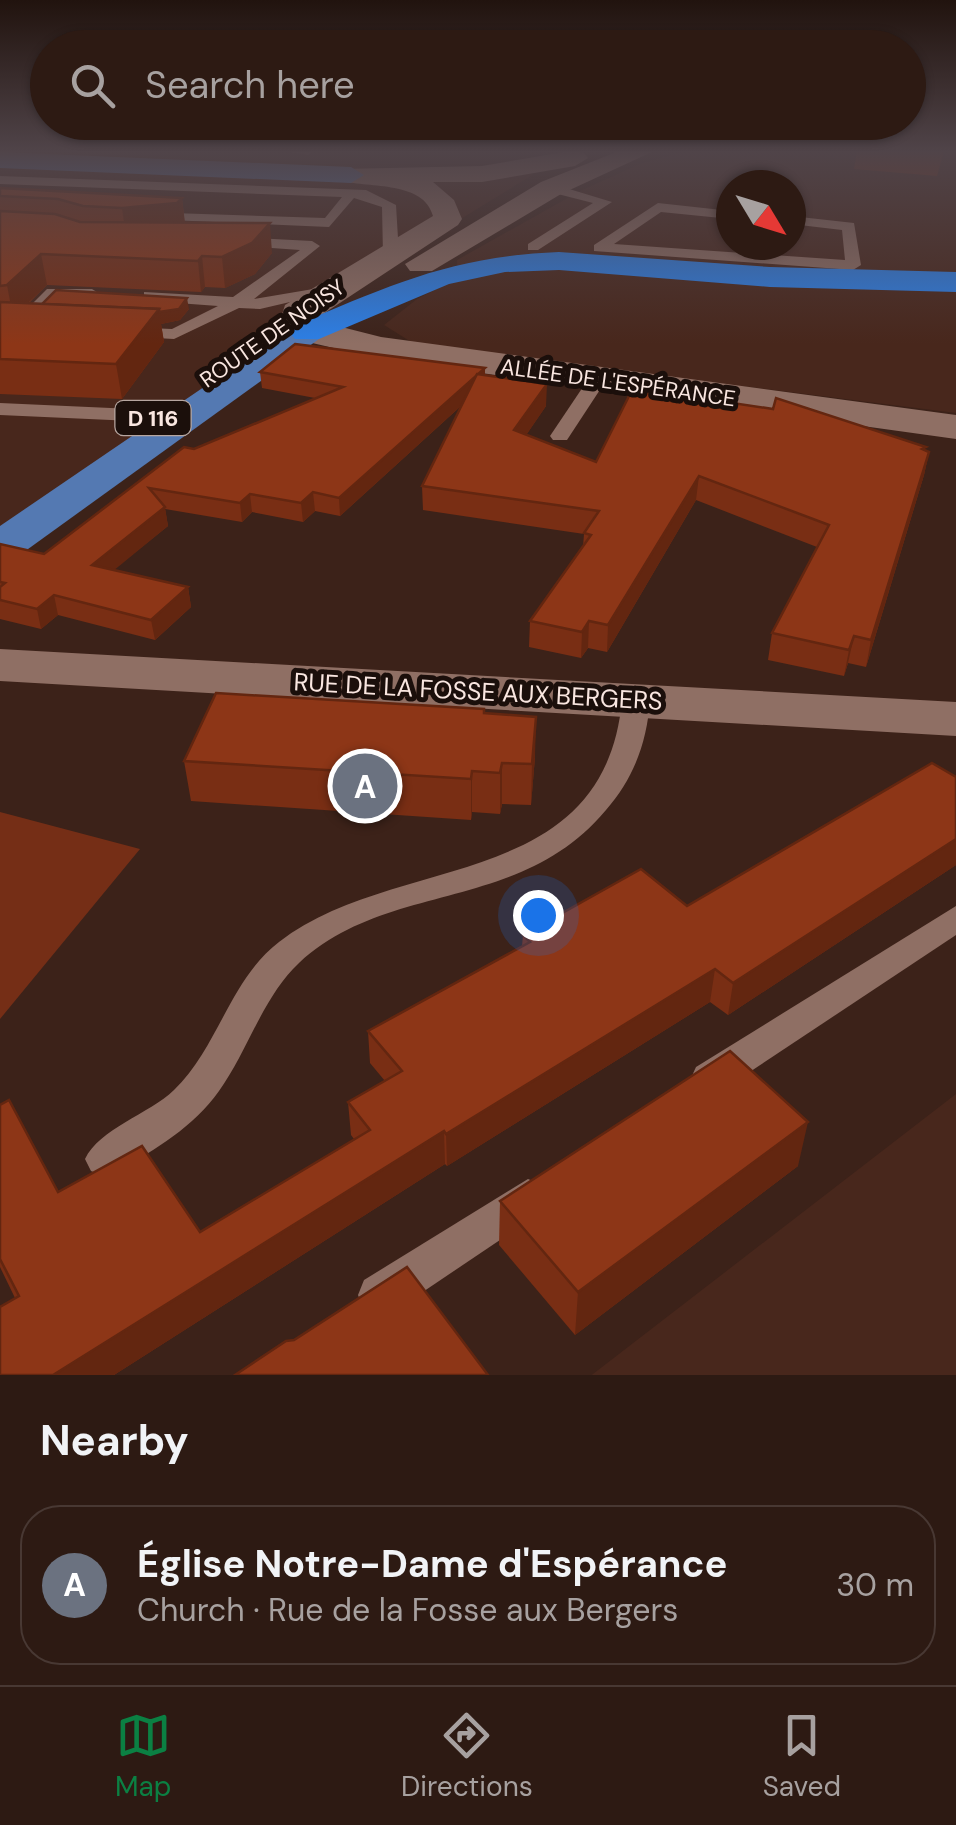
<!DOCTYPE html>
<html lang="en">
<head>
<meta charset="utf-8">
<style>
	body { margin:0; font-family:"DM Sans",sans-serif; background:#392721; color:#f1f3f6 }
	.compass { position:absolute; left:716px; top:170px; width:90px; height:90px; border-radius:50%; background:#2d1a13; box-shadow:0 2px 8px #0004; rotate:128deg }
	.you { position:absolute; left:538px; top:915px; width:35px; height:35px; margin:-25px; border:8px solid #fff; border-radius:50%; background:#1a73e8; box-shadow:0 0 0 15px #1a73e833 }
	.badge { display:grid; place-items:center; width:65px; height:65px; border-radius:50%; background:#0b8043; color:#fff; font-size:32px; font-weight:700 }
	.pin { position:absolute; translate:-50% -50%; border:5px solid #fff; box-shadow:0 2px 10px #0006 }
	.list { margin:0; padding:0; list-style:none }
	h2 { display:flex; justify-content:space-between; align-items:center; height:130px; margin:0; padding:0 40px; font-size:42px }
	h2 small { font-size:32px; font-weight:400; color:#a7a1a0 }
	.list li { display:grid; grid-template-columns:65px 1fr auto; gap:30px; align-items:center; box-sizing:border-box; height:160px; margin:0 20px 20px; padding:0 20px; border:2px solid #483833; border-radius:40px }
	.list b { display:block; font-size:38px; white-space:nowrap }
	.list p { margin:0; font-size:32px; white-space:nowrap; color:#a7a1a0 }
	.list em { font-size:32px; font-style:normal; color:#a7a1a0 }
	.icon { flex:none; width:55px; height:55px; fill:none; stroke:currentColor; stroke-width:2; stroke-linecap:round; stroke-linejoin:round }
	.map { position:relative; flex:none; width:956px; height:1375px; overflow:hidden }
	.search { position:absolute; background:#2d1a13; box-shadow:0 2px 8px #0004; left:30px; right:30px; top:30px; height:110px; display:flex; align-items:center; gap:25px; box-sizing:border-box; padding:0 35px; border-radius:55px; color:#a7a1a0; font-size:38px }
	.sheet { height:310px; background:#2d1a13 }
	nav { display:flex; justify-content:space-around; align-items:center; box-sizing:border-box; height:140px; border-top:2px solid #483833; background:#2d1a13; font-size:28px; color:#a7a1a0 }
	nav a { display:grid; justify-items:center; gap:5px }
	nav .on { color:#0b8043 }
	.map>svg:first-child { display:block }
	.built { fill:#48271c; fill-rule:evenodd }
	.green { fill:#752e16 }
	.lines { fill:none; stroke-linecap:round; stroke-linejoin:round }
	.lane { fill:#8f6f64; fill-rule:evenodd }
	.secondary { fill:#8f6f64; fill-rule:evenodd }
	.primary { fill:#5479b2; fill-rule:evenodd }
	.highway { fill:#2c7fe6; fill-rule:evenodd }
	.wall { fill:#792e14 }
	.shaded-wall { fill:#632610 }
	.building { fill:#8d3617; stroke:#632610; stroke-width:2.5 }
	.labels { text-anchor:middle; stroke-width:10; stroke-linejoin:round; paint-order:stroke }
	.far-street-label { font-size:22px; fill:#f9e6e0; stroke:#1b0f0b }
	.shield { fill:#1b0f0b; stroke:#b6a6a0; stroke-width:2.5 }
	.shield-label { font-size:22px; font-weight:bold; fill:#f9e6e0 }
	.street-label { font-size:25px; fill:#f9e6e0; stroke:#1b0f0b }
</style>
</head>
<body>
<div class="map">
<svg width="956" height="1375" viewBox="0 0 956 1375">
	<rect width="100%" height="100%" fill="#3c2219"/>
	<!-- built -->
	<g class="built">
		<path d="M686 151H956V413L416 345 384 325 417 299 458 278 457 260 580 191 642 163ZM731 185H791V245H731Z"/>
		<path d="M0 154 534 174 391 262 0 547Z"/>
		<path d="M956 1094V1375H592L593 1374Z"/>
	</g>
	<!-- green -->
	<path class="green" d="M0 812 140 849 0 1019Z"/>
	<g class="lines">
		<!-- lane -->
		<g class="lane">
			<path d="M285 151H314L308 155Z"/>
			<path d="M0 176 366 190 396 205 399 255 391 260 383 255 382 207 354 198 329 227 146 219 139 215 141 212 325 218 342 197 0 184Z"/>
			<path d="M546 185H556L612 202 538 250H528V244L593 203 546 191Z"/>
			<path d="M658 203 731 211V219L661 212 614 244 845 260 842 230 791 224V216L854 223 861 265 853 270 594 251V245Z"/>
			<path d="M234 237 312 241 320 246 254 299 325 287 333 292 260 309 239 308 174 339 120 336 117 332 126 327 172 329 218 306 150 301 144 300V292L233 297 300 250 229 245 226 242Z"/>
			<path d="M47 289H92L100 294 92 299 57 297 25 331H13V323Z"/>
			<path d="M591 375 607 379 567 440H553L550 436Z"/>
			<path d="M0 403 155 410 165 416 155 422 0 415Z"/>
			<path d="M636 692 650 700C647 742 634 778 606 810 519 914 389 880 299 963 262 998 248 1051 219 1091 194 1127 155 1149 119 1171L105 1177 91 1171 85 1159C99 1129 149 1114 174 1090 218 1048 230 979 279 942 395 852 604 894 622 700Z"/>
			<path d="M956 906V935L724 1089 710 1094 696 1089 691 1078 696 1067Z"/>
			<path d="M528 1179 543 1185 549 1198 543 1211 396 1310 380 1316 364 1310 358 1295 364 1280Z"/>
		</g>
		<!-- secondary -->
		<g class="secondary">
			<path d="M570 151 584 153 588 158 575 166 482 182H433L454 200 462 219 458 225 314 320 381 337 956 415V439L381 359 295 339 279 324 285 305 433 216C424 181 370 188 342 181L338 175 342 169 482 166Z"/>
			<path d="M619 151H654L561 194 432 271H410L405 264 541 182Z"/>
			<path d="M0 649 956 702V736L0 681Z"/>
		</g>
		<!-- primary -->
		<g class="primary">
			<path d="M0 152 351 167 364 175 351 183 0 168Z"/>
			<path d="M307 321 319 325 325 332 319 339 17 557 0 561V526L295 325Z"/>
		</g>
		<!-- highway -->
		<path class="highway" d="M559 252 770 267 956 272V292L770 287 559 270 505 272 449 284 319 339H295L289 332 295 325C391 285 452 256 559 252Z"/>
	</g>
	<!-- wall -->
	<g class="wall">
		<path d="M857 151H944L937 176 854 169Z"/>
		<path d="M0 188 182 198 185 223 272 253 255 274 225 288 205 287 201 292 47 285 28 304 189 309 180 320 161 324 164 342 122 399 0 394Z"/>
		<path d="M260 372 485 375 546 406 526 435 596 462 925 450 929 452 924 475 866 667 848 663 844 676 768 660 772 633 817 547 696 500 607 652 588 648 581 658 529 647 530 621 583 547 584 534 423 510 422 486 462 405 340 516 315 511 303 522 252 512 242 522 165 509 168 526 113 570 188 587 191 607 155 640 58 615 41 629 0 619V544L44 554 194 449 315 398 262 388Z"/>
		<path d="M484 713 535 757 531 805 502 804 500 814 472 812 471 820 191 801 184 761Z"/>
		<path d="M956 777V865L728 1015 710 1002 447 1166 445 1164 114 1375H0L15 1298 0 1267V1105L58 1192 200 1232 354 1139 351 1135 348 1102 385 1081 370 1063 368 1031 522 946 523 935 687 906Z"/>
		<path d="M798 1166 575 1335 499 1245 500 1201Z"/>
	</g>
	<!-- shaded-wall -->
	<g class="shaded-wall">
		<path d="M182 198 185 226 126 237 122 208Z"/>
		<path d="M270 223 272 253 255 274 225 288 222 257Z"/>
		<path d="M41 254 47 285 13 317 7 285Z"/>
		<path d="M202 256 205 287 201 292 198 261Z"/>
		<path d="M187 298 189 309 180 320 161 324 164 342 122 399 116 364 159 309Z"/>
		<path d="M485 368V384L340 516 339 498Z"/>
		<path d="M547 384 546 406 514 453V430Z"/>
		<path d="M929 452 924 475 866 667 871 640Z"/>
		<path d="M699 476 696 500 607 652 608 625Z"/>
		<path d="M313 492 315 511 303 522 301 503Z"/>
		<path d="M250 494 252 512 242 522 240 503Z"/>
		<path d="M165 507 168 526 96 585 92 565Z"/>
		<path d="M188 587 191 607 155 640 151 620Z"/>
		<path d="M54 595 58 615 41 629 37 609Z"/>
		<path d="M589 621 588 648 581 658 582 632Z"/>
		<path d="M854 636 848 663 844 676 849 650Z"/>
		<path d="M536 717 535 757 531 805 532 764Z"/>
		<path d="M502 763V804L500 814V773Z"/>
		<path d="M472 771V812L471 820V779Z"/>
		<path d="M956 839V865L728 1015 733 983Z"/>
		<path d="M715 969 710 1002 447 1166 446 1134Z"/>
		<path d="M808 1122 798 1166 575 1335 578 1292Z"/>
		<path d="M444 1131 445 1164 114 1375H53Z"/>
	</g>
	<!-- building -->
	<g class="building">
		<path d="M0 188 182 198 177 203 122 208 83 206 58 199 0 196Z"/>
		<path d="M0 211 55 214 80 222 270 223 252 243 222 257 202 256 198 261 41 254 7 285 0 286Z"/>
		<path d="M56 290 187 298 179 309 159 312V309L42 304Z"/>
		<path d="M0 302 159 309 116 364 0 359Z"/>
		<path d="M295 344 485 368 339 498 313 492 301 503 250 494 240 503 149 488 165 507 92 565 188 587 151 620 54 595 37 609 0 600V587L5 583 0 582V544L44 554 184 447 194 449 343 387 260 372Z"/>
		<path d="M477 374 547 384 514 430 596 462 633 388 773 409 776 398 926 447 922 449 929 452 871 640 854 636 849 650 772 633 829 525 699 476 608 625 589 621 582 632 530 621 591 535 584 533 599 511 422 486Z"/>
		<path d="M216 693 484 709V713L536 717 532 764 502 763 500 773 472 771 471 779 184 761Z"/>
		<path d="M932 763 956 777V839L733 983 715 969 446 1134 444 1131 53 1375H0V1307L19 1296 0 1259V1105L9 1100 58 1192 142 1146 200 1232 370 1130 348 1102 402 1071 368 1031 530 942 523 935 641 869 687 906Z"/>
		<path d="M730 1051 808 1122 578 1292 500 1201Z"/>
		<path d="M407 1267 488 1375H235L286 1341 294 1340Z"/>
	</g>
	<!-- sky -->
	<linearGradient id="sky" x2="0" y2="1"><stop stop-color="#21130e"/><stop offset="0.44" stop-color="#504449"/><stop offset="1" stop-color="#504449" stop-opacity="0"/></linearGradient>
	<rect width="956" height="344" fill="url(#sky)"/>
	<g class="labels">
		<!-- far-street labels -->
		<g class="far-street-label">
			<text transform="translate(272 333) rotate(-35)" y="8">ROUTE DE NOISY</text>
			<text transform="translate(618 382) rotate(8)" y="8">ALLÉE DE L'ESPÉRANCE</text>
		</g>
		<!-- shield labels -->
		<rect class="shield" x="115.5" y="401" width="75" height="34" rx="8"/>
		<g class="shield-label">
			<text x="153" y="426">D 116</text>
		</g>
		<!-- street labels -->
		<g class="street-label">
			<text transform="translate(478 691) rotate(3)" y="9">RUE DE LA FOSSE AUX BERGERS</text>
		</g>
	</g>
</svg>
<svg class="compass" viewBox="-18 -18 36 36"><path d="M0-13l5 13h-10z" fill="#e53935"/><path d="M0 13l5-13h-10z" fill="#a7a1a0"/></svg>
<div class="you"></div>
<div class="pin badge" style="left:365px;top:786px;background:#6b7280">A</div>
<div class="search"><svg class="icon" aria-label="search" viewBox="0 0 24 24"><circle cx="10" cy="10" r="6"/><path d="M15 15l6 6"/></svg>Search here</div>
</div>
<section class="sheet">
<h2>Nearby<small></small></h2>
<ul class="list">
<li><span class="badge" style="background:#6b7280">A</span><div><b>Église Notre-Dame d'Espérance</b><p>Church · Rue de la Fosse aux Bergers</p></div><em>30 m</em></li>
</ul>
</section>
<nav>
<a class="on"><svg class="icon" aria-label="map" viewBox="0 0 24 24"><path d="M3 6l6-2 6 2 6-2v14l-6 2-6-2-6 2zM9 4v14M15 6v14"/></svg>Map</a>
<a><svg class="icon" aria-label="directions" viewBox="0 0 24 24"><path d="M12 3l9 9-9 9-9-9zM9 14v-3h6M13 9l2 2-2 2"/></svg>Directions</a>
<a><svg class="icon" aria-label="saved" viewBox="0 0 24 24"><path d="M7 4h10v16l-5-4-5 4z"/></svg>Saved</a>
</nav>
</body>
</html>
